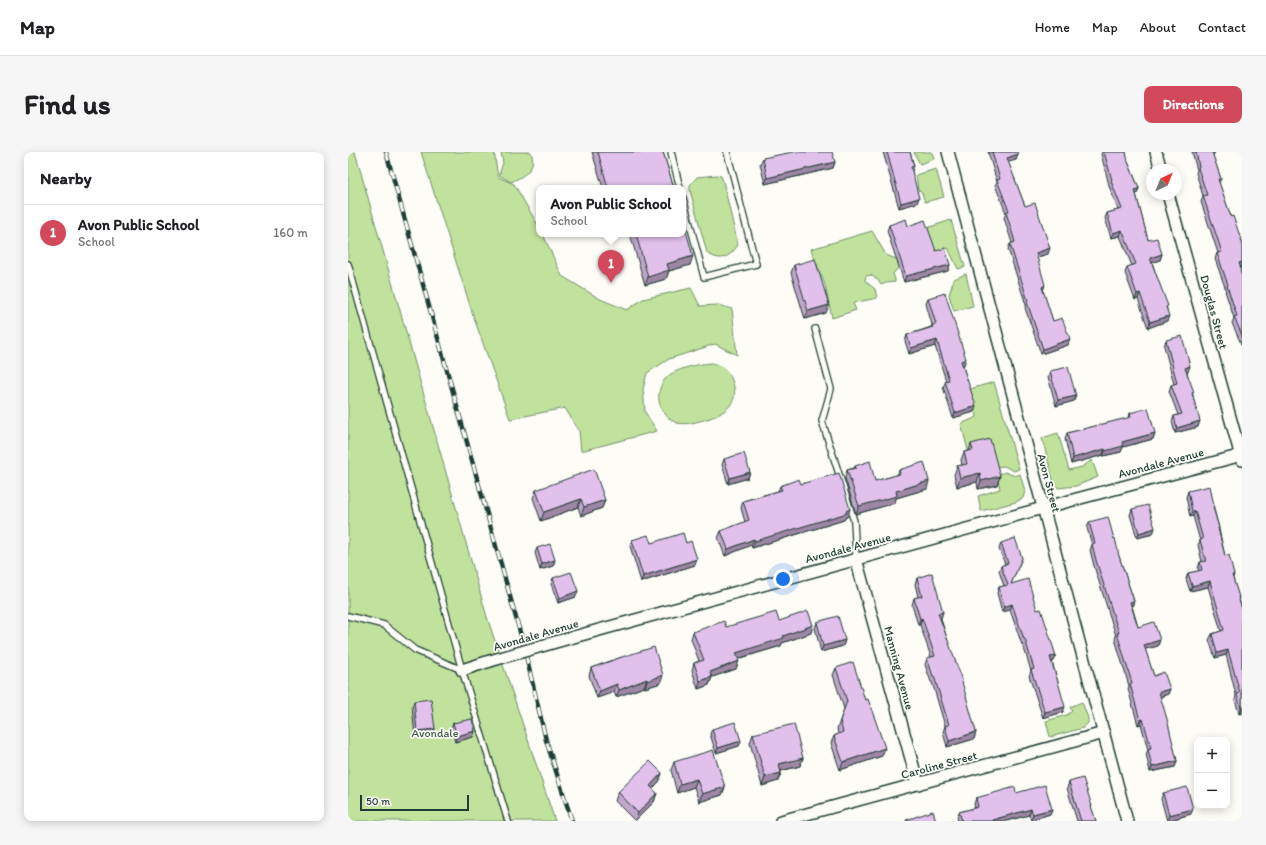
<!DOCTYPE html>
<html lang="en">
<head>
<meta charset="utf-8">
<style>
	body { margin:0; font-family:Itim,sans-serif; background:#f6f6f6; color:#202124 }
	.controls { position:absolute; right:12px; bottom:12px; display:grid; overflow:hidden; border-radius:8px; box-shadow:0 2px 10px #0003 }
	.controls button { width:36px; height:36px; display:grid; place-items:center; padding:0; border:0; border-bottom:1px solid #e0e0e0; background:#fff; color:#202124; font:20px sans-serif }
	.compass { position:absolute; left:798px; top:12px; width:36px; height:36px; border-radius:50%; background:#fff; box-shadow:0 2px 10px #0003; rotate:43deg }
	.scale { position:absolute; left:12px; bottom:10px; width:109px; box-sizing:border-box; padding-left:4px; border:2px solid #1f3d34; border-top:0; font-size:11px; line-height:14px; white-space:nowrap; color:#1f3d34; -webkit-text-stroke:3px #fdfcf7; paint-order:stroke }
	.you { position:absolute; left:435px; top:427px; width:14px; height:14px; margin:-10px; border:3px solid #fff; border-radius:50%; background:#1a73e8; box-shadow:0 0 0 6px #1a73e833 }
	.badge { display:grid; place-items:center; width:26px; height:26px; border-radius:50%; background:#d1495b; color:#fff; font-size:13px; font-weight:700 }
	.pin { position:absolute; translate:-50% -33px; filter:drop-shadow(0 1px 2px #0008) }
	.pin::after { content:''; position:absolute; top:21px; width:14px; height:12px; background:inherit; clip-path:polygon(0 0,100% 0,50% 100%) }
	.popup { position:absolute; left:188px; top:33px; width:150px; height:52px; box-sizing:border-box; display:grid; place-content:center; border-radius:8px; background:#fff; filter:drop-shadow(0 1px 3px #0005); font-size:13px; white-space:nowrap; color:#757577 }
	.popup b { font-size:15px; color:#202124 }
	.popup::after { content:''; position:absolute; left:50%; top:100%; margin-left:-8px; border:8px solid transparent; border-top-color:#fff }
	.list { margin:0; padding:0; list-style:none }
	h2 { display:flex; justify-content:space-between; align-items:center; height:52px; margin:0; padding:0 16px; font-size:17px }
	h2 small { font-size:13px; font-weight:400; color:#757577 }
	.list li { display:grid; grid-template-columns:26px 1fr auto; gap:12px; align-items:center; box-sizing:border-box; height:56px; padding:0 16px; border-top:1px solid #e0e0e0 }
	.list b { display:block; font-size:15px; white-space:nowrap }
	.list p { margin:0; font-size:13px; white-space:nowrap; color:#757577 }
	.list em { font-size:13px; font-style:normal; color:#757577 }
	.map { position:relative; flex:none; width:894px; height:669px; overflow:hidden; border-radius:8px }
	header { display:flex; align-items:center; gap:24px; box-sizing:border-box; height:56px; padding:0 20px; background:#fff; border-bottom:1px solid #e0e0e0 }
	header strong { font-size:19px }
	nav { display:flex; gap:22px; margin-inline-start:auto; font-size:14px }
	.intro { display:flex; align-items:center; justify-content:space-between; box-sizing:border-box; height:96px; padding:0 24px }
	h1 { margin:0; font-size:28px }
	.button { padding:10px 18px; border-radius:8px; background:#d1495b; color:#fff; font-size:14px; font-weight:700 }
	main { display:flex; gap:24px; padding:0 24px }
	aside { flex:1; background:#fff; border-radius:8px; box-shadow:0 2px 10px #0003 }
	.map>svg:first-child { display:block }
	.green { fill:#c1e29c; stroke:#709068 }
	.lines { fill:none; stroke-linecap:round; stroke-linejoin:round }
	.lane-casing { stroke:#1f3d34; stroke-width:8 }
	.street-casing { stroke:#1f3d34; stroke-width:14 }
	.lane { stroke:#fdfcf7; stroke-width:5.5 }
	.street { stroke:#fdfcf7; stroke-width:11 }
	.rail-casing { stroke:#1f3d34; stroke-width:4.5 }
	.rail { stroke:#fdfcf7; stroke-width:3; stroke-dasharray:9; stroke-linecap:butt }
	.street-bridge-casing { stroke:#1f3d34; stroke-width:14; stroke-linecap:butt }
	.street-bridge { stroke:#fdfcf7; stroke-width:11 }
	.wall { fill:#c2a5cb; stroke:#1f3d34 }
	.shaded-wall { fill:#9e86a5; stroke:#1f3d34 }
	.building { fill:#e2c0ec; stroke:#1f3d34 }
	.labels { text-anchor:middle; stroke-width:3.5; stroke-linejoin:round; paint-order:stroke }
	.street-label { font-size:12px; fill:#1f3d34; stroke:#fdfcf7 }
	.park-label { font-size:12px; fill:#3f5e49; stroke:#fdfcf7 }
</style>
</head>
<body>
<header>
<strong>Map</strong>
<nav><a>Home</a><a>Map</a><a>About</a><a>Contact</a></nav>
</header>
<div class="intro"><h1>Find us</h1><a class="button">Directions</a></div>
<main>
<aside>
<h2>Nearby<small></small></h2>
<ul class="list">
<li><span class="badge">1</span><div><b>Avon Public School</b><p>School</p></div><em>160 m</em></li>
</ul>
</aside>
<div class="map">
<svg width="894" height="669" viewBox="0 0 894 669">
	<rect width="100%" height="100%" fill="#fdfcf7"/>
	<filter id="ink" filterUnits="userSpaceOnUse"><feTurbulence type="fractalNoise" baseFrequency=".025" numOctaves="2"/><feDisplacementMap in="SourceGraphic" scale="8" xChannelSelector="R" yChannelSelector="G"/><feConvolveMatrix kernelMatrix="1 2 1 2 8 2 1 2 1" color-interpolation-filters="sRGB"/></filter>
	<g filter="url(#ink)">
		<!-- green -->
		<g class="green">
			<path d="M0 0H7L139 465 207 669H0Z"/>
			<path d="M73 0H146L150 25 166 32 191 75V82H195L197 87 214 124 252 147 279 158 295 147 343 136 352 154 370 153 384 157 389 203 367 192 321 207 299 221 295 237 297 260 309 279 233 299 231 279 217 256 162 267 126 166Z"/>
			<path d="M153 0H183C189 17 176 24 163 30L151 23 155 11Z"/>
			<path d="M566 0H584L586 7 572 12 567 3Z"/>
			<path d="M588 17 596 45 577 50 574 41 570 38 568 23Z"/>
			<path d="M369 23 373 24 375 29 390 93C386 99 379 107 371 106 367 106 362 103 359 101L342 38V33L349 25Z"/>
			<path d="M603 68 617 115 610 117 600 96 591 100 585 107 549 117 545 122 547 127V130L538 131 533 133 530 128 523 123 518 124 517 129 527 137 529 146 505 151 508 158 484 166 477 133 463 97 524 79 538 103 548 107 585 94 579 76Z"/>
			<path d="M618 122 625 154 606 159 601 143 606 127Z"/>
			<path d="M364 211C374 214 380 218 384 228 393 250 378 261 359 267 348 270 340 273 329 271 324 269 320 266 317 262 307 250 309 231 323 222 335 215 351 212 364 211Z"/>
			<path d="M646 230 671 317 666 319 656 314 647 315 639 293 620 298 613 272 629 265 622 237Z"/>
			<path d="M710 281 721 318 734 315 744 308 750 325 728 334 710 336 706 331 694 286Z"/>
			<path d="M657 320 667 324 672 322 677 339 675 346 668 350 633 359 630 344 652 337 649 323Z"/>
			<path d="M734 550 740 566V571L735 576 702 585 698 569 719 563 724 559 722 555Z"/>
		</g>
		<g class="lines">
			<defs>
				<g id="lane">
					<path d="M323 0 332 36"/>
					<path d="M335 46 356 125 408 112 379 0"/>
					<path d="M0 112 114 518 160 669"/>
					<path d="M467 177 483 237 474 269 506 369 508 407"/>
					<path d="M0 464 36 473 67 498 114 518"/>
				</g>
				<g id="street">
					<path d="M600 0 779 669"/>
					<path d="M808 0 813 18"/>
					<path d="M820 42 894 308"/>
					<path d="M508 407 570 632"/>
					<path d="M211 489 695 356 894 303"/>
					<path d="M114 518 142 509"/>
					<path d="M433 669 756 581"/>
				</g>
			</defs>
			<!-- lane casing -->
			<use href="#lane" class="lane-casing"/>
			<!-- street casing -->
			<use href="#street" class="street-casing"/>
			<!-- lane -->
			<use href="#lane" class="lane"/>
			<!-- street -->
			<use href="#street" class="street"/>
			<defs>
				<path id="rail" d="M38 0 175 491 198 588 224 669"/>
			</defs>
			<!-- rail casing -->
			<use href="#rail" class="rail-casing"/>
			<!-- rail -->
			<use href="#rail" class="rail"/>
			<defs>
				<path id="street-bridge" d="M142 509 211 489"/>
			</defs>
			<!-- street-bridge casing -->
			<use href="#street-bridge" class="street-bridge-casing"/>
			<!-- street-bridge -->
			<use href="#street-bridge" class="street-bridge"/>
		</g>
		<!-- wall -->
		<g class="wall">
			<path d="M244 0H315L326 36H255Z"/>
			<path d="M535 0H562L566 14 564 19 569 51 551 56Z"/>
			<path d="M640 0H670V2L668 8 660 10 677 54 700 102 689 105 695 139 705 169 720 193 693 202 677 156 678 153 660 97 662 92 664 91 656 66 658 61 647 33 649 30Z"/>
			<path d="M754 0H778L780 10 791 36 789 42H788L800 88 814 102 812 108 804 110 819 157V169L800 176 790 147 787 148 777 121 779 115 784 114 772 84 763 86 757 66 759 61 770 58 761 34V33L753 2Z"/>
			<path d="M844 0H867L865 4 873 27 871 31 883 65 894 90V115L893 116 892 120 894 125V194L884 171 886 166 877 139 878 138 867 107 869 101H870L853 50 855 44 848 21 849 18Z"/>
			<path d="M415 6 487 10 485 16 417 32 412 12Z"/>
			<path d="M541 73 560 74 588 99 600 119 556 130 539 79Z"/>
			<path d="M282 82H335L342 113 321 119 318 127 297 133Z"/>
			<path d="M446 113 478 161 457 167 443 121Z"/>
			<path d="M580 146 616 213H615L626 260 605 266 595 235 598 229 587 194 561 202 557 189 559 183 583 175 584 173 578 152Z"/>
			<path d="M818 188 840 220H839L845 243 850 275 827 281 824 270 826 264 830 263 821 239 823 233 826 232 816 194Z"/>
			<path d="M702 219 726 249 708 254 700 225Z"/>
			<path d="M782 261 807 281 805 287 775 295 773 300 755 304V303L723 312 717 287 719 281 781 266Z"/>
			<path d="M623 292 652 324 649 333 630 337 629 330 609 335 606 323 609 314 614 313 613 308 616 300 621 299Z"/>
			<path d="M376 307 402 320 400 326 380 332 374 313Z"/>
			<path d="M507 314 527 329 549 323 551 318 579 337 548 346 547 351 508 362 497 326 499 318 506 316Z"/>
			<path d="M453 332 500 364 498 365 496 368 404 396 403 393 377 404 370 386 373 379 397 370 393 356 395 349 430 339 432 334Z"/>
			<path d="M188 338 257 348 254 356 233 364 230 355 193 369 185 346Z"/>
			<path d="M840 339 866 354V357L871 376V377L877 404 886 423 885 426 894 457V563L893 561 891 562 887 548 888 543 878 503 867 506 861 488 864 482 873 479 860 435 842 439 838 427 840 421 851 419 850 416 852 410H854L850 393 852 389 845 364 842 365 838 345Z"/>
			<path d="M784 357 805 382 789 386 782 363Z"/>
			<path d="M741 370 771 404 786 449 784 454 790 475 810 494 797 497 806 524 822 537 820 542 812 545 829 609 827 615 802 620 798 602 800 598 793 572 790 573 780 537 781 534 767 487 768 484 746 414 742 398 744 393 739 376Z"/>
			<path d="M284 388 303 391H338L347 413 293 430 282 394Z"/>
			<path d="M653 391 674 406 663 432 689 458 708 504 706 509 704 510 710 530V532L715 560 695 566 681 524 683 519 675 493H674L662 458 654 460 649 441 651 435 656 434 651 419 653 414 657 412 651 397Z"/>
			<path d="M189 396 207 408 205 414 192 418 187 401Z"/>
			<path d="M205 426 228 445 210 451 203 432Z"/>
			<path d="M569 426 593 467 628 580 626 587 599 595 595 580 597 574 584 530H583L577 513 579 506 583 505 572 473H570L564 453 566 446 570 445 567 432Z"/>
			<path d="M431 469 463 481 434 491 433 494 390 507 388 517 364 525 361 533 350 537 344 518 346 511 351 509 343 487 345 480Z"/>
			<path d="M469 470 497 488 495 494 473 500 467 476Z"/>
			<path d="M274 505 313 531 297 536 296 535 268 545 266 540 249 546 241 524 243 516Z"/>
			<path d="M488 516 534 604 492 618 483 591 486 584 490 582 489 577 496 557 485 523Z"/>
			<path d="M66 549 87 577 84 583 67 584 64 554Z"/>
			<path d="M105 571 127 579 125 585 107 590 103 576Z"/>
			<path d="M364 577 393 589 391 594 368 601 362 582Z"/>
			<path d="M405 582 455 606 452 614 433 619V621L430 629 414 634 402 591Z"/>
			<path d="M326 610 377 635 374 643 351 650 346 635 329 641 323 618Z"/>
			<path d="M314 621 311 630 304 636 309 641 306 650 287 669 267 649 270 640Z"/>
			<path d="M721 630 744 654 743 655 748 669H729L719 636Z"/>
			<path d="M668 641 704 657 702 662 683 668 681 663 658 669H610L609 665 611 660 627 656 626 652 628 646Z"/>
			<path d="M815 641 843 662 819 669 813 647Z"/>
		</g>
		<!-- shaded-wall -->
		<g class="shaded-wall">
			<path d="M670 2 668 8 657 11 659 6Z"/>
			<path d="M487 10 485 16 417 32 419 26Z"/>
			<path d="M791 36 789 42 785 43 787 38Z"/>
			<path d="M571 46 569 51 551 56 553 51Z"/>
			<path d="M774 78 772 84 763 86 765 81Z"/>
			<path d="M702 96 700 102 686 106 688 101Z"/>
			<path d="M814 102 812 108 800 112 802 106Z"/>
			<path d="M345 104 342 113 321 119 318 127 297 133 300 125 319 112Z"/>
			<path d="M894 110V115L889 117 891 111Z"/>
			<path d="M602 113 600 119 556 130 558 124Z"/>
			<path d="M697 133 695 139 694 135Z"/>
			<path d="M792 141 790 147 787 148 789 142Z"/>
			<path d="M481 153 478 161 457 167 460 159Z"/>
			<path d="M821 164 819 169 800 176 802 170Z"/>
			<path d="M722 187 720 193 693 202 695 197Z"/>
			<path d="M589 188 587 194 561 202 563 196Z"/>
			<path d="M618 207 616 213 611 214 613 209Z"/>
			<path d="M842 214 840 220 835 222 837 216Z"/>
			<path d="M728 244 726 249 708 254 710 248Z"/>
			<path d="M628 254 626 260 605 266 607 261Z"/>
			<path d="M852 269 850 275 827 281 829 276Z"/>
			<path d="M807 281 805 287 775 295 773 300 755 304 757 299 774 290Z"/>
			<path d="M757 297 755 303 723 312 725 306Z"/>
			<path d="M402 320 400 326 380 332 382 326Z"/>
			<path d="M632 321 629 330 609 335 612 326Z"/>
			<path d="M652 324 649 333 630 337 633 329Z"/>
			<path d="M581 329 579 337 548 346 547 351 508 362 511 354 548 339Z"/>
			<path d="M233 347 230 355 193 369 196 360Z"/>
			<path d="M257 348 254 356 233 364 236 355Z"/>
			<path d="M502 357 500 364 498 365 496 368 404 396 407 389Z"/>
			<path d="M844 359H847L845 364 842 365Z"/>
			<path d="M807 376 805 382 789 386 791 381Z"/>
			<path d="M406 387 403 393 377 404 380 397Z"/>
			<path d="M349 407 347 413 293 430 295 424Z"/>
			<path d="M207 408 205 414 192 418 194 412Z"/>
			<path d="M862 429 860 435 842 439 844 434Z"/>
			<path d="M230 439 228 445 210 451 212 446Z"/>
			<path d="M786 449 784 455 782 450Z"/>
			<path d="M664 452 662 458 654 460 656 455Z"/>
			<path d="M595 460 593 467 588 468 590 461Z"/>
			<path d="M574 466 572 473H570L572 467Z"/>
			<path d="M465 473 463 481 434 491 433 494 385 508 388 501Z"/>
			<path d="M497 488 495 494 473 500 475 494Z"/>
			<path d="M812 488 810 494 794 498 796 493Z"/>
			<path d="M880 498 878 503 867 506 869 501Z"/>
			<path d="M708 504 706 509 700 511 702 505Z"/>
			<path d="M391 509 388 517 359 527 362 520Z"/>
			<path d="M315 523 313 531 297 536 299 529Z"/>
			<path d="M364 525 361 533 350 537 352 529Z"/>
			<path d="M299 527 296 535 268 545 271 538Z"/>
			<path d="M269 532 266 540 249 546 252 539Z"/>
			<path d="M822 537 820 542 809 546 811 540Z"/>
			<path d="M717 555 715 560 695 566 697 560Z"/>
			<path d="M893 556H894V560L893 561 891 562Z"/>
			<path d="M795 567 793 572 790 573 792 568Z"/>
			<path d="M87 577 84 583 67 584 69 579Z"/>
			<path d="M127 579 125 585 107 590 109 584Z"/>
			<path d="M628 580 626 587 599 595 601 589Z"/>
			<path d="M393 589 391 594 368 601 370 596Z"/>
			<path d="M537 596 534 604 492 618 495 610Z"/>
			<path d="M455 606 452 614 428 620 431 612Z"/>
			<path d="M829 609 827 615 802 620 804 615Z"/>
			<path d="M314 621 311 630 299 642 302 634Z"/>
			<path d="M433 621 430 629 414 634 417 625Z"/>
			<path d="M349 627 346 635 329 641 332 632Z"/>
			<path d="M377 635 374 643 351 650 354 642Z"/>
			<path d="M309 641 306 650 287 669 290 661Z"/>
			<path d="M683 657 681 663 658 669H643L644 668Z"/>
			<path d="M704 657 702 662 683 668 685 662Z"/>
			<path d="M845 657 843 662 819 669 821 663Z"/>
		</g>
		<!-- building -->
		<g class="building">
			<path d="M250 0H315L326 36H260Z"/>
			<path d="M445 0H484L487 10 419 26 415 6Z"/>
			<path d="M539 0H562L566 14 563 15 571 46 553 51Z"/>
			<path d="M644 0H670V2L659 6 677 54 687 51 702 96 688 101 697 133 694 135 705 169 714 166 722 187 695 197 679 150 680 149 662 92 667 90 658 60 661 59 649 28 652 27Z"/>
			<path d="M756 0H778L780 10 791 36 787 38 800 88 809 86 814 102 802 106 820 154 818 155 821 164 802 170 792 141 789 142 779 115 788 112 774 78 765 81 759 61 774 57 763 29 764 28Z"/>
			<path d="M848 0H864L873 27H870L883 65 885 64 894 90V110L891 111 893 117 892 118 894 125V183L886 165 889 164 879 134 880 133 869 101 874 100 855 44 859 43 850 16 851 15Z"/>
			<path d="M558 67 560 74 577 68 588 99 597 96 602 113 558 124 541 73Z"/>
			<path d="M335 68 345 104 319 112 321 118 300 125 288 82H335Z"/>
			<path d="M467 107 481 153 460 159 446 113Z"/>
			<path d="M597 141 618 207 613 209 628 254 607 261 597 229 601 228 589 188 563 196 559 183 585 175 584 173 588 172 580 146Z"/>
			<path d="M834 184 842 214 837 216 846 240 844 241 852 269 829 276 826 264 834 262 823 233 829 231 818 188Z"/>
			<path d="M720 215 728 244 710 248 702 219Z"/>
			<path d="M800 256 807 281 774 290 775 294 757 299V297L725 306 719 281 783 265 782 261Z"/>
			<path d="M642 287 652 324 633 329 632 321 612 326 609 314 619 312 616 300 625 298 623 292Z"/>
			<path d="M396 301 402 320 382 326 376 307Z"/>
			<path d="M522 309 527 329 552 322 551 318 576 310 581 329 548 339 549 344 511 354 499 318 508 316 507 314Z"/>
			<path d="M246 317 257 348 236 355 233 347 196 360 188 338Z"/>
			<path d="M491 321 502 357 498 359 499 361 407 389 406 387 380 397 373 379 401 368 395 349 434 338 432 334 451 327 453 332Z"/>
			<path d="M862 334 866 354 865 355 871 376H870L877 404 881 403 886 423H884L891 445H890L894 457V556H893L889 542 892 541 880 498 869 501 864 482 876 478 862 429 844 434 840 421 854 418 852 410 858 409 852 388 855 387 847 359H844L840 339Z"/>
			<path d="M800 353 807 376 791 381 784 357Z"/>
			<path d="M760 365 766 387 767 386 771 404 786 449 782 450 790 475 806 470 812 488 796 493 806 524 816 520 822 537 811 540 819 567 829 609 804 615 800 597 803 596 795 567 792 568 782 532 784 531 769 481H771L748 408 744 392 747 391 741 370Z"/>
			<path d="M335 381 338 391 343 389 349 407 295 424 284 388 300 383 303 391Z"/>
			<path d="M667 386 674 406 663 432 680 427 689 458 693 457 708 504 702 505 710 530 717 555 697 560 683 518 686 517 677 487H676L664 452 656 455 651 435 660 433 653 414 660 411 653 391Z"/>
			<path d="M202 392 207 408 194 412 189 396Z"/>
			<path d="M223 420 230 439 212 446 205 426Z"/>
			<path d="M584 421 595 460 590 461 611 519 628 580 601 589 597 574 601 573 586 524H585L579 506 587 504 574 466 572 467 566 446 574 444 569 426Z"/>
			<path d="M460 459 465 473 435 484 436 486 388 501 391 509 362 520 364 525 352 529 346 511 356 508 345 480 376 469 378 475 428 460 431 469Z"/>
			<path d="M490 464 497 488 475 494 469 470Z"/>
			<path d="M306 495 315 523 299 529V527L271 538 269 532 252 539 243 516 274 505Z"/>
			<path d="M505 510 517 548 520 547 537 596 495 610 486 584 495 580 492 569 499 549 488 516Z"/>
			<path d="M83 547 87 577 69 579 66 549Z"/>
			<path d="M124 567 127 579 109 584 105 571Z"/>
			<path d="M387 570 393 589 370 596 364 577Z"/>
			<path d="M446 572 455 606 431 612 433 621 417 625 405 582Z"/>
			<path d="M365 598 377 635 354 642 349 627 332 632 326 610Z"/>
			<path d="M302 609 314 621 302 634 309 641 290 661 270 640Z"/>
			<path d="M735 626 744 654H743L748 669H733L721 630Z"/>
			<path d="M697 633 704 657 685 662 683 657 644 668V669H614L611 660 630 655 628 646 667 635 668 641Z"/>
			<path d="M839 635 845 657 821 663 815 641Z"/>
			<path d="M585 659 588 669H558V668Z"/>
		</g>
	</g>
	<g class="labels">
		<!-- street labels -->
		<g class="street-label">
			<text transform="translate(866 160) rotate(75)" y="4">Douglas Street</text>
			<text transform="translate(813 311) rotate(-15)" y="4">Avondale Avenue</text>
			<text transform="translate(701 331) rotate(75)" y="4">Avon Street</text>
			<text transform="translate(500 396) rotate(-15)" y="4">Avondale Avenue</text>
			<text transform="translate(188 483) rotate(-16)" y="4">Avondale Avenue</text>
			<text transform="translate(551 516) rotate(75)" y="4">Manning Avenue</text>
			<text transform="translate(591 613) rotate(-15)" y="4">Caroline Street</text>
		</g>
		<!-- park labels -->
		<g class="park-label">
			<text x="87" y="585">Avondale</text>
		</g>
	</g>
</svg>
<div class="controls">
<button>+</button>
<button>−</button>
</div>
<svg class="compass" viewBox="-18 -18 36 36"><path d="M0-13l5 13h-10z" fill="#e53935"/><path d="M0 13l5-13h-10z" fill="#757577"/></svg>
<div class="scale">50 m</div>
<div class="you"></div>
<div class="pin badge" style="left:263px;top:131px">1</div>
<div class="popup"><b>Avon Public School</b>School</div>
</div>
</main>
</body>
</html>
